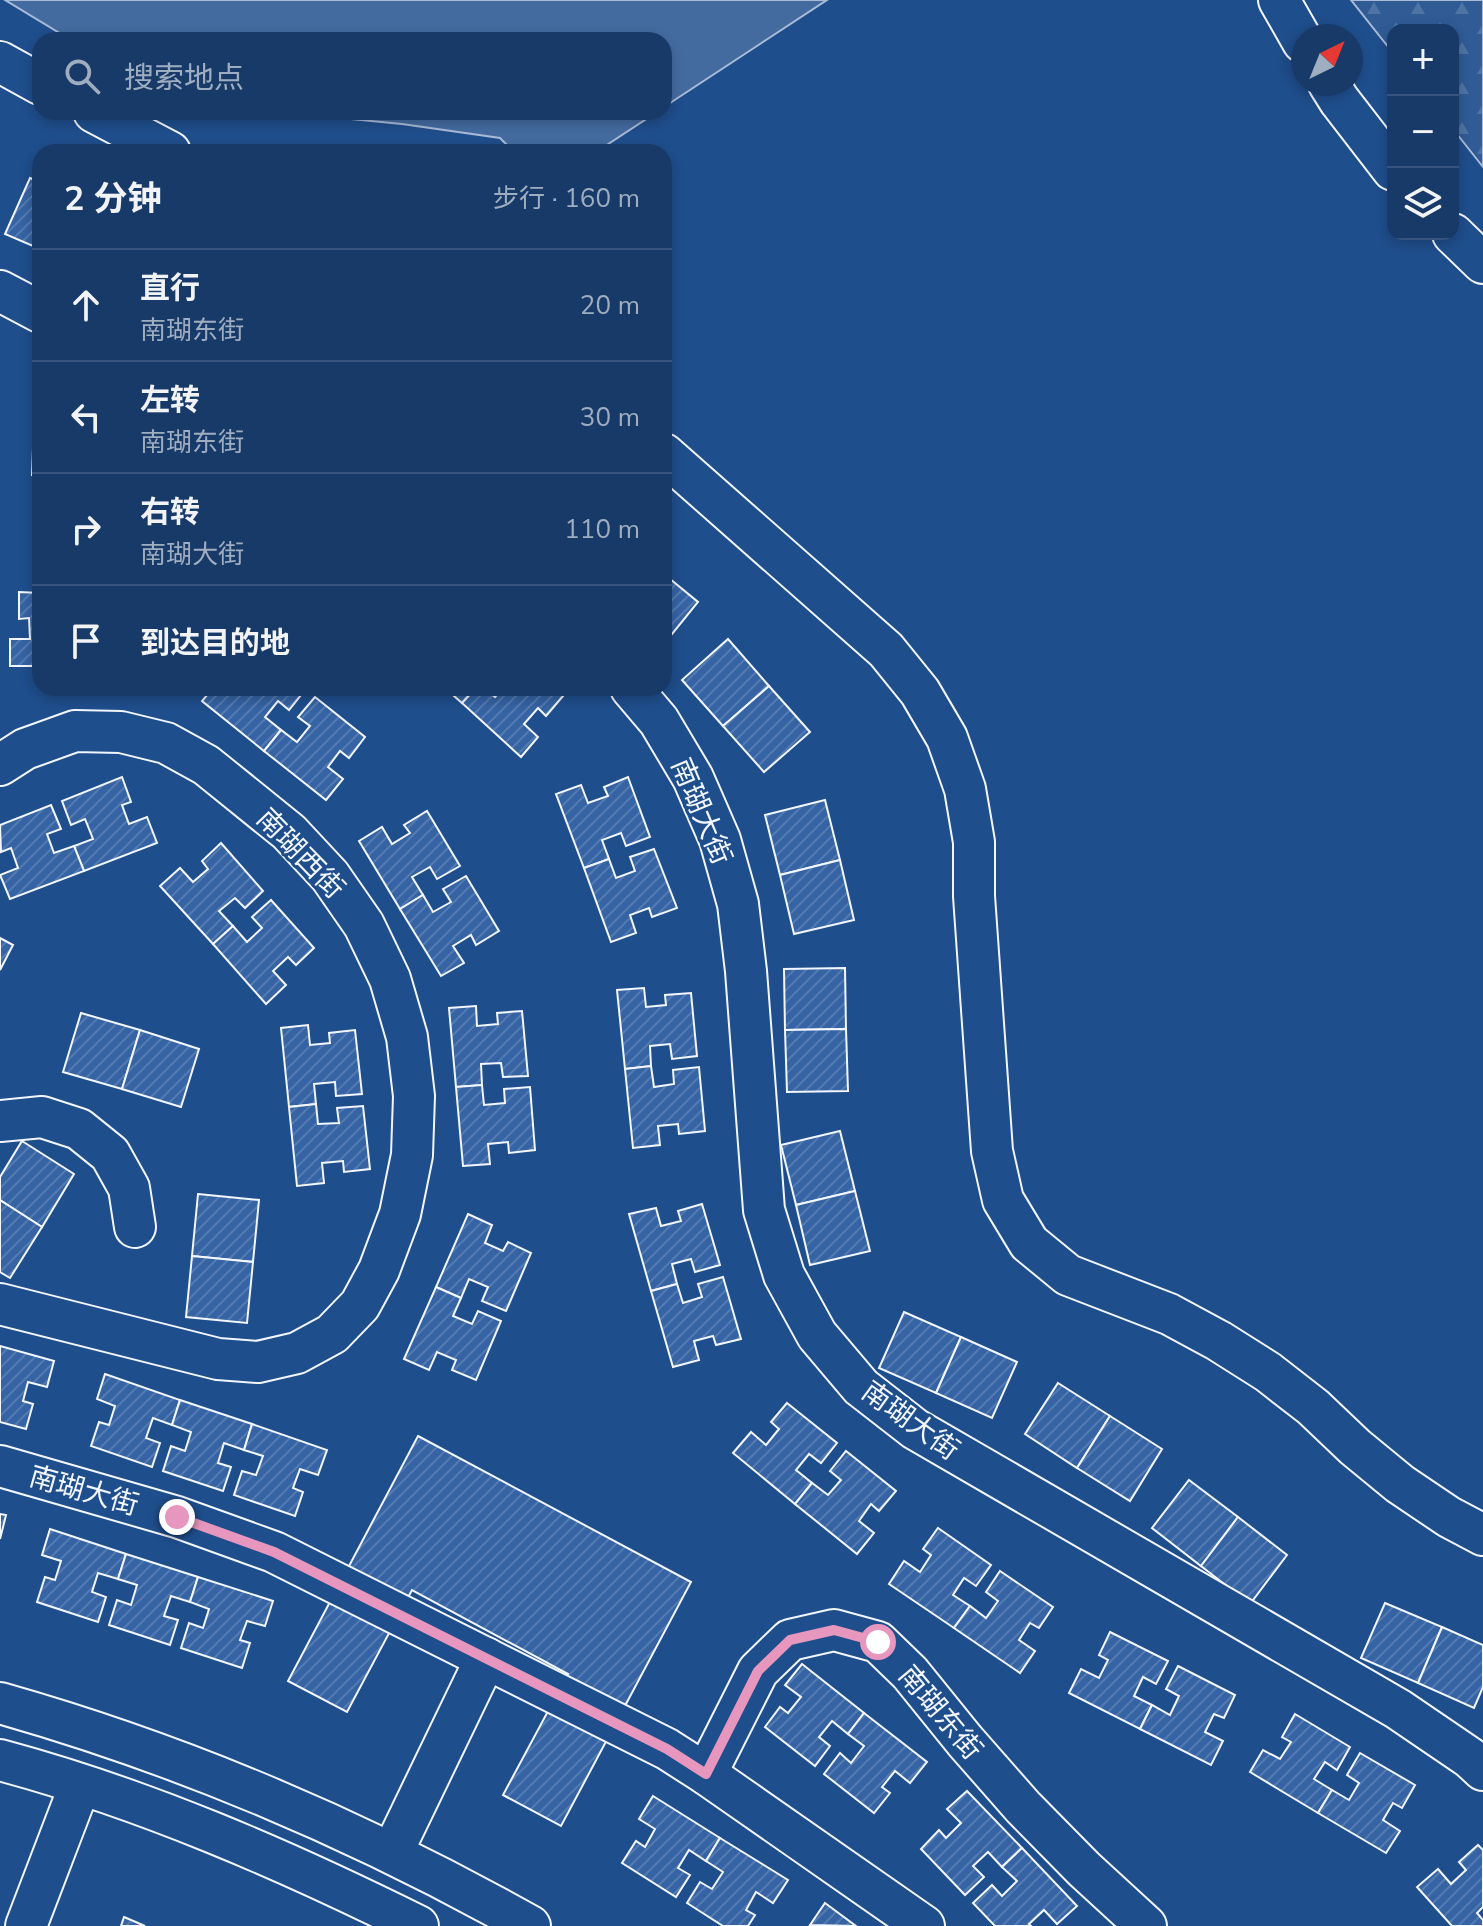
<!DOCTYPE html>
<html lang="zh">
<head>
<meta charset="utf-8">
<style>
	body { margin:0; font-family:"Nunito Sans","Noto Sans SC",sans-serif; background:#244571; color:#f1f3f6 }
	.controls { position:absolute; right:24px; top:24px; display:grid; overflow:hidden; border-radius:16px; box-shadow:0 4px 12px #0003 }
	.controls button { width:72px; height:72px; display:grid; place-items:center; padding:0; border:0; border-bottom:2px solid #36547d; background:#173a69; color:#f1f3f6; font:40px sans-serif }
	.compass { position:absolute; left:1291px; top:24px; width:72px; height:72px; border-radius:50%; background:#173a69; box-shadow:0 4px 12px #0003; rotate:43deg }
	.stop { position:absolute; width:24px; height:24px; margin:-18px; border:6px solid #e797bd; border-radius:50%; background:#fff }
	.stop.end { background:#e797bd; border-color:#fff; box-shadow:0 2px 8px #0008 }
	.list { margin:0; padding:0; list-style:none }
	h2 { display:flex; justify-content:space-between; align-items:center; height:104px; margin:0; padding:0 32px; font-size:34px }
	h2 small { font-size:26px; font-weight:400; color:#9eadc0 }
	.list li { display:grid; grid-template-columns:52px 1fr auto; gap:24px; align-items:center; box-sizing:border-box; height:112px; padding:0 32px; border-top:2px solid #36547d }
	.list b { display:block; font-size:30px; white-space:nowrap }
	.list p { margin:0; font-size:26px; white-space:nowrap; color:#9eadc0 }
	.list em { font-size:26px; font-style:normal; color:#9eadc0 }
	.icon { flex:none; width:44px; height:44px; fill:none; stroke:currentColor; stroke-width:2; stroke-linecap:round; stroke-linejoin:round }
	.map { position:relative; flex:none; width:1483px; height:1926px; overflow:hidden }
	.search { position:absolute; background:#173a69; box-shadow:0 4px 12px #0003; left:32px; top:32px; width:640px; height:88px; display:flex; align-items:center; gap:20px; box-sizing:border-box; padding:0 28px; border-radius:24px; color:#9eadc0; font-size:30px }
	.panel { position:absolute; background:#173a69; box-shadow:0 4px 12px #0003; left:32px; top:144px; width:640px; height:552px; border-radius:24px }
	.map>svg:first-child { display:block }
	.forest { fill:url(#forest-firs); stroke:#a8bbd7; stroke-width:2 }
	.water { fill:#446ba0; stroke:#a8bbd7; stroke-width:2 }
	.building { fill:url(#building-hatch); stroke:#f2f6ff; stroke-width:2 }
	.lines { fill:none; stroke-linecap:round; stroke-linejoin:round }
	.minor-casing { stroke:#f2f6ff; stroke-width:44 }
	.minor { stroke:#1f4e8c; stroke-width:40 }
	.route { stroke:#e797bd; stroke-width:10 }
	.labels { text-anchor:middle; stroke-width:6; stroke-linejoin:round; paint-order:stroke }
	.street-label { font-size:28px; fill:#f2f6ff; stroke:#1f4e8c }
</style>
</head>
<body>
<div class="map">
<svg width="1483" height="1926" viewBox="0 0 1483 1926">
	<defs>
		<pattern id="forest-firs" width="22" height="20" patternUnits="userSpaceOnUse" patternTransform="scale(2)"><rect width="22" height="20" fill="#305b95"/><path d="M5 1l3.5 6h-7zM16 11l3.5 6h-7z" fill="#4e73a5"/></pattern>
		<pattern id="building-hatch" width="6" height="6" patternUnits="userSpaceOnUse" patternTransform="scale(2)"><rect width="6" height="6" fill="#3563a3"/><path d="M-1 1l2-2M0 6l6-6M5 7l2-2" fill="none" stroke="#537ab1"/></pattern>
	</defs>
	<rect width="100%" height="100%" fill="#1f4e8c"/>
	<!-- forest -->
	<path class="forest" d="M1351 0H1483V167L1453 129V30H1393V53Z"/>
	<!-- water -->
	<g class="water">
		<path d="M5 0H827L664 107V40H71Z"/>
		<path d="M279 112H657L596 152H514L500 138 402 124Z"/>
	</g>
	<!-- building -->
	<g class="building">
		<path d="M30 178 40 182V249L5 234Z"/>
		<path d="M33 448 40 449V476L32 475Z"/>
		<path d="M664 574 698 602 664 644Z"/>
		<path d="M19 592 40 593V666H10V639H30L29 618 19 619Z"/>
		<path d="M728 639 769 686 723 726 682 680Z"/>
		<path d="M769 686 810 732 764 772 723 726Z"/>
		<path d="M213 688H229L234 692 238 688H303L305 690 289 710 278 701 265 717 281 730 264 751 202 701Z"/>
		<path d="M445 688H476L462 703Z"/>
		<path d="M476 688H485L495 697 503 688H554L563 696 546 716 538 708 524 724 538 737 521 757 462 703Z"/>
		<path d="M315 697 365 737 349 758 340 751 328 767 343 779 326 800 264 751 281 730 297 742 310 726 298 717Z"/>
		<path d="M122 777 131 802 122 805 129 824 147 817 157 843 84 871 74 846 93 839 85 819 71 825 62 801Z"/>
		<path d="M628 777 650 837 626 846 621 833 602 840 609 859 584 868 556 794 581 785 588 803 608 796 604 787Z"/>
		<path d="M825 800 840 860 780 875 765 815Z"/>
		<path d="M51 805 61 829 47 834 54 853 74 846 84 871 10 899 0 875 18 868 11 848 1 852 0 825Z"/>
		<path d="M427 811 460 866 437 879 430 867 412 877 423 895 400 909 359 841 382 827 392 844 410 833 404 825Z"/>
		<path d="M221 843 263 891 245 908 235 898 219 911 233 926 213 944 160 886 180 868 193 882 208 869 202 861Z"/>
		<path d="M654 849 677 908 652 917 649 908 630 915 636 933 611 942 584 868 609 859 616 878 635 871 630 857Z"/>
		<path d="M840 860 854 920 794 934 780 875Z"/>
		<path d="M466 876 499 931 476 945 471 935 453 946 464 963 441 976 400 909 423 895 433 912 451 902 443 889Z"/>
		<path d="M271 900 314 948 296 965 288 957 273 971 286 985 266 1004 213 944 233 926 247 942 262 928 252 917Z"/>
		<path d="M0 938 13 945 0 970Z"/>
		<path d="M845 968 846 1029 785 1030 784 969Z"/>
		<path d="M644 988 646 1007 666 1005 665 995 691 993 697 1056 672 1059 670 1044 650 1046 651 1066 625 1069 617 990Z"/>
		<path d="M476 1006 477 1026 498 1024 497 1013 522 1011 528 1076 503 1077 501 1063 481 1064 482 1085 456 1087 449 1008Z"/>
		<path d="M81 1013 140 1030 122 1089 63 1072Z"/>
		<path d="M308 1025 310 1045 330 1043 329 1033 355 1030 362 1094 336 1096 335 1082 314 1084 316 1104 289 1107 281 1028Z"/>
		<path d="M846 1029 848 1091 787 1092 785 1030Z"/>
		<path d="M140 1030 199 1049 181 1107 122 1089Z"/>
		<path d="M651 1066 654 1087 674 1084 673 1070 699 1067 705 1131 679 1134 678 1124 658 1126 660 1145 633 1148 625 1069Z"/>
		<path d="M482 1085 484 1105 505 1103 504 1089 530 1087 535 1150 509 1153 508 1142 488 1144 490 1164 463 1166 456 1087Z"/>
		<path d="M316 1104 318 1124 339 1123 337 1108 363 1106 370 1169 344 1172 343 1161 322 1163 324 1183 297 1186 289 1107Z"/>
		<path d="M840 1131 855 1191 796 1205 781 1145Z"/>
		<path d="M22 1141 74 1174 42 1227 0 1200V1177Z"/>
		<path d="M855 1191 870 1251 810 1265 796 1205Z"/>
		<path d="M198 1194 259 1200 253 1262 192 1256Z"/>
		<path d="M0 1200 42 1227 10 1278 0 1272Z"/>
		<path d="M702 1204 720 1265 695 1272 691 1259 672 1264 677 1284 651 1291 629 1214 656 1208 661 1226 681 1221 678 1211Z"/>
		<path d="M468 1214 492 1225 485 1243 503 1251 508 1242 531 1253 506 1311 482 1301 488 1287 469 1279 461 1298 436 1287Z"/>
		<path d="M192 1256 253 1262 247 1323 186 1317Z"/>
		<path d="M723 1277 741 1339 716 1345 713 1336 694 1341 699 1360 673 1367 651 1291 677 1284 683 1303 702 1297 698 1284Z"/>
		<path d="M436 1287 461 1298 453 1316 472 1324 478 1311 501 1321 476 1380 452 1370 456 1360 437 1352 429 1370 404 1359Z"/>
		<path d="M904 1312 961 1337 936 1393 879 1368Z"/>
		<path d="M961 1337 1017 1362 992 1418 936 1393Z"/>
		<path d="M0 1346 54 1361 47 1387 28 1382 23 1401 33 1404 26 1429 0 1422Z"/>
		<path d="M105 1374 180 1400 172 1425 153 1418 146 1438 160 1443 152 1467 91 1446 99 1422 109 1425 115 1406 97 1399Z"/>
		<path d="M1058 1383 1110 1416 1077 1468 1025 1434Z"/>
		<path d="M180 1400 252 1424 244 1450 224 1443 218 1463 231 1467 223 1491 163 1471 171 1446 185 1451 191 1432 172 1425Z"/>
		<path d="M787 1403 837 1443 821 1463 809 1454 796 1470 812 1483 795 1504 733 1453 751 1432 766 1445 779 1429 771 1422Z"/>
		<path d="M1110 1416 1162 1449 1130 1501 1077 1468Z"/>
		<path d="M252 1424 327 1450 318 1475 300 1469 293 1488 303 1492 295 1516 234 1495 242 1471 256 1475 263 1456 244 1450Z"/>
		<path d="M418 1436 691 1582 561 1826 503 1795 568 1674 412 1590 347 1712 288 1681Z"/>
		<path d="M846 1451 896 1491 879 1511 871 1504 859 1521 874 1533 857 1554 795 1504 812 1483 828 1495 841 1480 830 1471Z"/>
		<path d="M1189 1480 1238 1517 1201 1566 1152 1528Z"/>
		<path d="M0 1514 6 1515 0 1539Z"/>
		<path d="M1238 1517 1287 1555 1250 1604 1201 1566Z"/>
		<path d="M938 1528 991 1565 976 1586 964 1578 953 1595 970 1606 954 1628 889 1584 904 1561 920 1572 931 1555 923 1549Z"/>
		<path d="M50 1529 126 1554 118 1579 98 1573 92 1592 106 1597 98 1622 37 1602 45 1577 55 1580 61 1561 42 1555Z"/>
		<path d="M126 1554 198 1577 190 1602 171 1596 164 1616 178 1620 170 1645 109 1625 117 1600 131 1605 137 1585 118 1579Z"/>
		<path d="M1000 1571 1053 1607 1039 1628 1030 1623 1019 1640 1035 1651 1020 1673 954 1628 970 1606 986 1618 998 1601 986 1592Z"/>
		<path d="M198 1577 273 1601 265 1626 247 1621 240 1640 250 1643 242 1668 181 1648 189 1623 203 1628 209 1609 190 1602Z"/>
		<path d="M1385 1603 1442 1627 1418 1683 1361 1658Z"/>
		<path d="M1442 1627 1483 1645V1687L1474 1708 1418 1683Z"/>
		<path d="M1110 1632 1168 1661 1156 1684 1143 1677 1134 1696 1152 1705 1140 1729 1069 1693 1081 1669 1099 1678 1108 1660 1099 1655Z"/>
		<path d="M802 1664 864 1713 848 1734 832 1721 819 1737 830 1746 815 1766 765 1727 780 1707 788 1713 801 1697 785 1685Z"/>
		<path d="M1178 1666 1235 1695 1224 1718 1214 1714 1205 1732 1223 1741 1211 1765 1140 1729 1152 1705 1170 1715 1179 1696 1166 1689Z"/>
		<path d="M864 1713 927 1762 910 1783 895 1771 882 1787 890 1793 874 1813 824 1774 840 1753 851 1763 864 1746 848 1734Z"/>
		<path d="M1295 1714 1350 1747 1337 1770 1325 1762 1314 1779 1332 1790 1318 1813 1250 1772 1263 1750 1280 1759 1291 1742 1282 1737Z"/>
		<path d="M1360 1753 1415 1785 1402 1808 1393 1803 1383 1820 1400 1831 1386 1853 1318 1813 1332 1790 1349 1800 1359 1783 1347 1775Z"/>
		<path d="M967 1791 1022 1848 1002 1867 988 1852 973 1866 984 1877 965 1895 921 1849 939 1830 946 1838 961 1823 947 1809Z"/>
		<path d="M653 1796 720 1838 706 1861 689 1850 678 1868 690 1875 676 1897 622 1863 636 1841 645 1847 655 1829 639 1819Z"/>
		<path d="M720 1838 788 1880 773 1903 756 1892 746 1910 755 1915 748 1926H723L687 1903 700 1882 712 1889 723 1872 706 1861Z"/>
		<path d="M1478 1845 1483 1850V1907L1477 1913 1483 1920V1926H1452L1417 1887 1438 1869 1451 1884 1466 1870 1459 1862Z"/>
		<path d="M1022 1848 1077 1906 1057 1924 1044 1910 1029 1924 1031 1926H995L973 1903 992 1885 1002 1896 1017 1881 1002 1867Z"/>
		<path d="M825 1903 856 1926 810 1925Z"/>
		<path d="M124 1917 145 1926H121Z"/>
	</g>
	<g class="lines">
		<defs>
			<g id="minor">
				<path d="M1279 0 1303 42"/>
				<path d="M0 62 40 84"/>
				<path d="M1329 84 1339 100 1393 170"/>
				<path d="M94 112 170 152"/>
				<path d="M1453 234 1483 263"/>
				<path d="M0 291 40 312"/>
				<path d="M664 454 886 650 920 692 947 738 965 789 974 842V896L992 1151 1003 1200 1029 1243 1068 1275 1169 1314 1219 1341 1268 1372 1313 1407 1355 1447 1400 1484 1449 1517 1483 1535"/>
				<path d="M631 688 659 721 693 778 720 840 738 904 746 971 764 1210 784 1275 817 1335 861 1387 915 1429 1398 1709 1470 1758 1483 1770"/>
				<path d="M0 765 25 749 75 731 121 732 166 743 206 765 289 832 330 876 364 925 390 979 407 1037 414 1096 412 1155 400 1214 379 1270 360 1305 332 1334 297 1353 258 1362 218 1359 0 1304"/>
				<path d="M0 1121 42 1117 79 1129 110 1154 129 1188 135 1227"/>
				<path d="M0 1466 177 1517 274 1552 667 1749 706 1774 924 1926"/>
				<path d="M0 1703C187 1756 361 1831 530 1926"/>
				<path d="M0 1760C145 1799 283 1859 418 1926"/>
				<path d="M706 1774 758 1671 790 1640 834 1630 878 1642 910 1673 965 1741 1023 1807 1084 1869 1146 1926"/>
				<path d="M392 1853 486 1658"/>
				<path d="M26 1926 80 1785"/>
			</g>
		</defs>
		<!-- minor casing -->
		<use href="#minor" class="minor-casing"/>
		<!-- minor -->
		<use href="#minor" class="minor"/>
	</g>
	<g class="lines">
		<!-- route -->
		<path class="route" d="M177 1517 274 1552 667 1749 706 1774 758 1671 790 1640 834 1630 878 1642"/>
	</g>
	<g class="labels">
		<!-- street labels -->
		<g class="street-label">
			<text transform="translate(702 811) rotate(67)" y="10">南瑚大街</text>
			<text transform="translate(301 853) rotate(46)" y="10">南瑚西街</text>
			<text transform="translate(911 1420) rotate(36)" y="10">南瑚大街</text>
			<text transform="translate(84 1490) rotate(16)" y="10">南瑚大街</text>
			<text transform="translate(941 1712) rotate(50)" y="10">南瑚东街</text>
		</g>
	</g>
</svg>
<div class="controls">
<button>+</button>
<button>−</button>
<button><svg class="icon" aria-label="layers" viewBox="0 0 24 24"><path d="M12 4l9 5-9 5-9-5zM3 14l9 5 9-5"/></svg></button>
</div>
<svg class="compass" viewBox="-18 -18 36 36"><path d="M0-13l5 13h-10z" fill="#e53935"/><path d="M0 13l5-13h-10z" fill="#9eadc0"/></svg>
<div class="stop" style="left:878px;top:1642px"></div>
<div class="stop end" style="left:177px;top:1517px"></div>
<div class="search"><svg class="icon" aria-label="search" viewBox="0 0 24 24"><circle cx="10" cy="10" r="6"/><path d="M15 15l6 6"/></svg>搜索地点</div>
<section class="panel">
<h2>2 分钟<small>步行 · 160 m</small></h2>
<ul class="list">
<li><svg class="icon" aria-label="ahead" viewBox="0 0 24 24"><path d="M12 20V5M6 11l6-6 6 6"/></svg><div><b>直行</b><p>南瑚东街</p></div><em>20 m</em></li>
<li><svg class="icon" aria-label="left" viewBox="0 0 24 24"><path d="M17 20v-9H6M10 6l-5 5 5 5"/></svg><div><b>左转</b><p>南瑚东街</p></div><em>30 m</em></li>
<li><svg class="icon" aria-label="right" viewBox="0 0 24 24"><path d="M7 20v-9h11M14 6l5 5-5 5"/></svg><div><b>右转</b><p>南瑚大街</p></div><em>110 m</em></li>
<li><svg class="icon" aria-label="arrive" viewBox="0 0 24 24"><path d="M6 21V4h12l-3 4 3 4H6"/></svg><div><b>到达目的地</b></div></li>
</ul>
</section>
</div>
</body>
</html>
